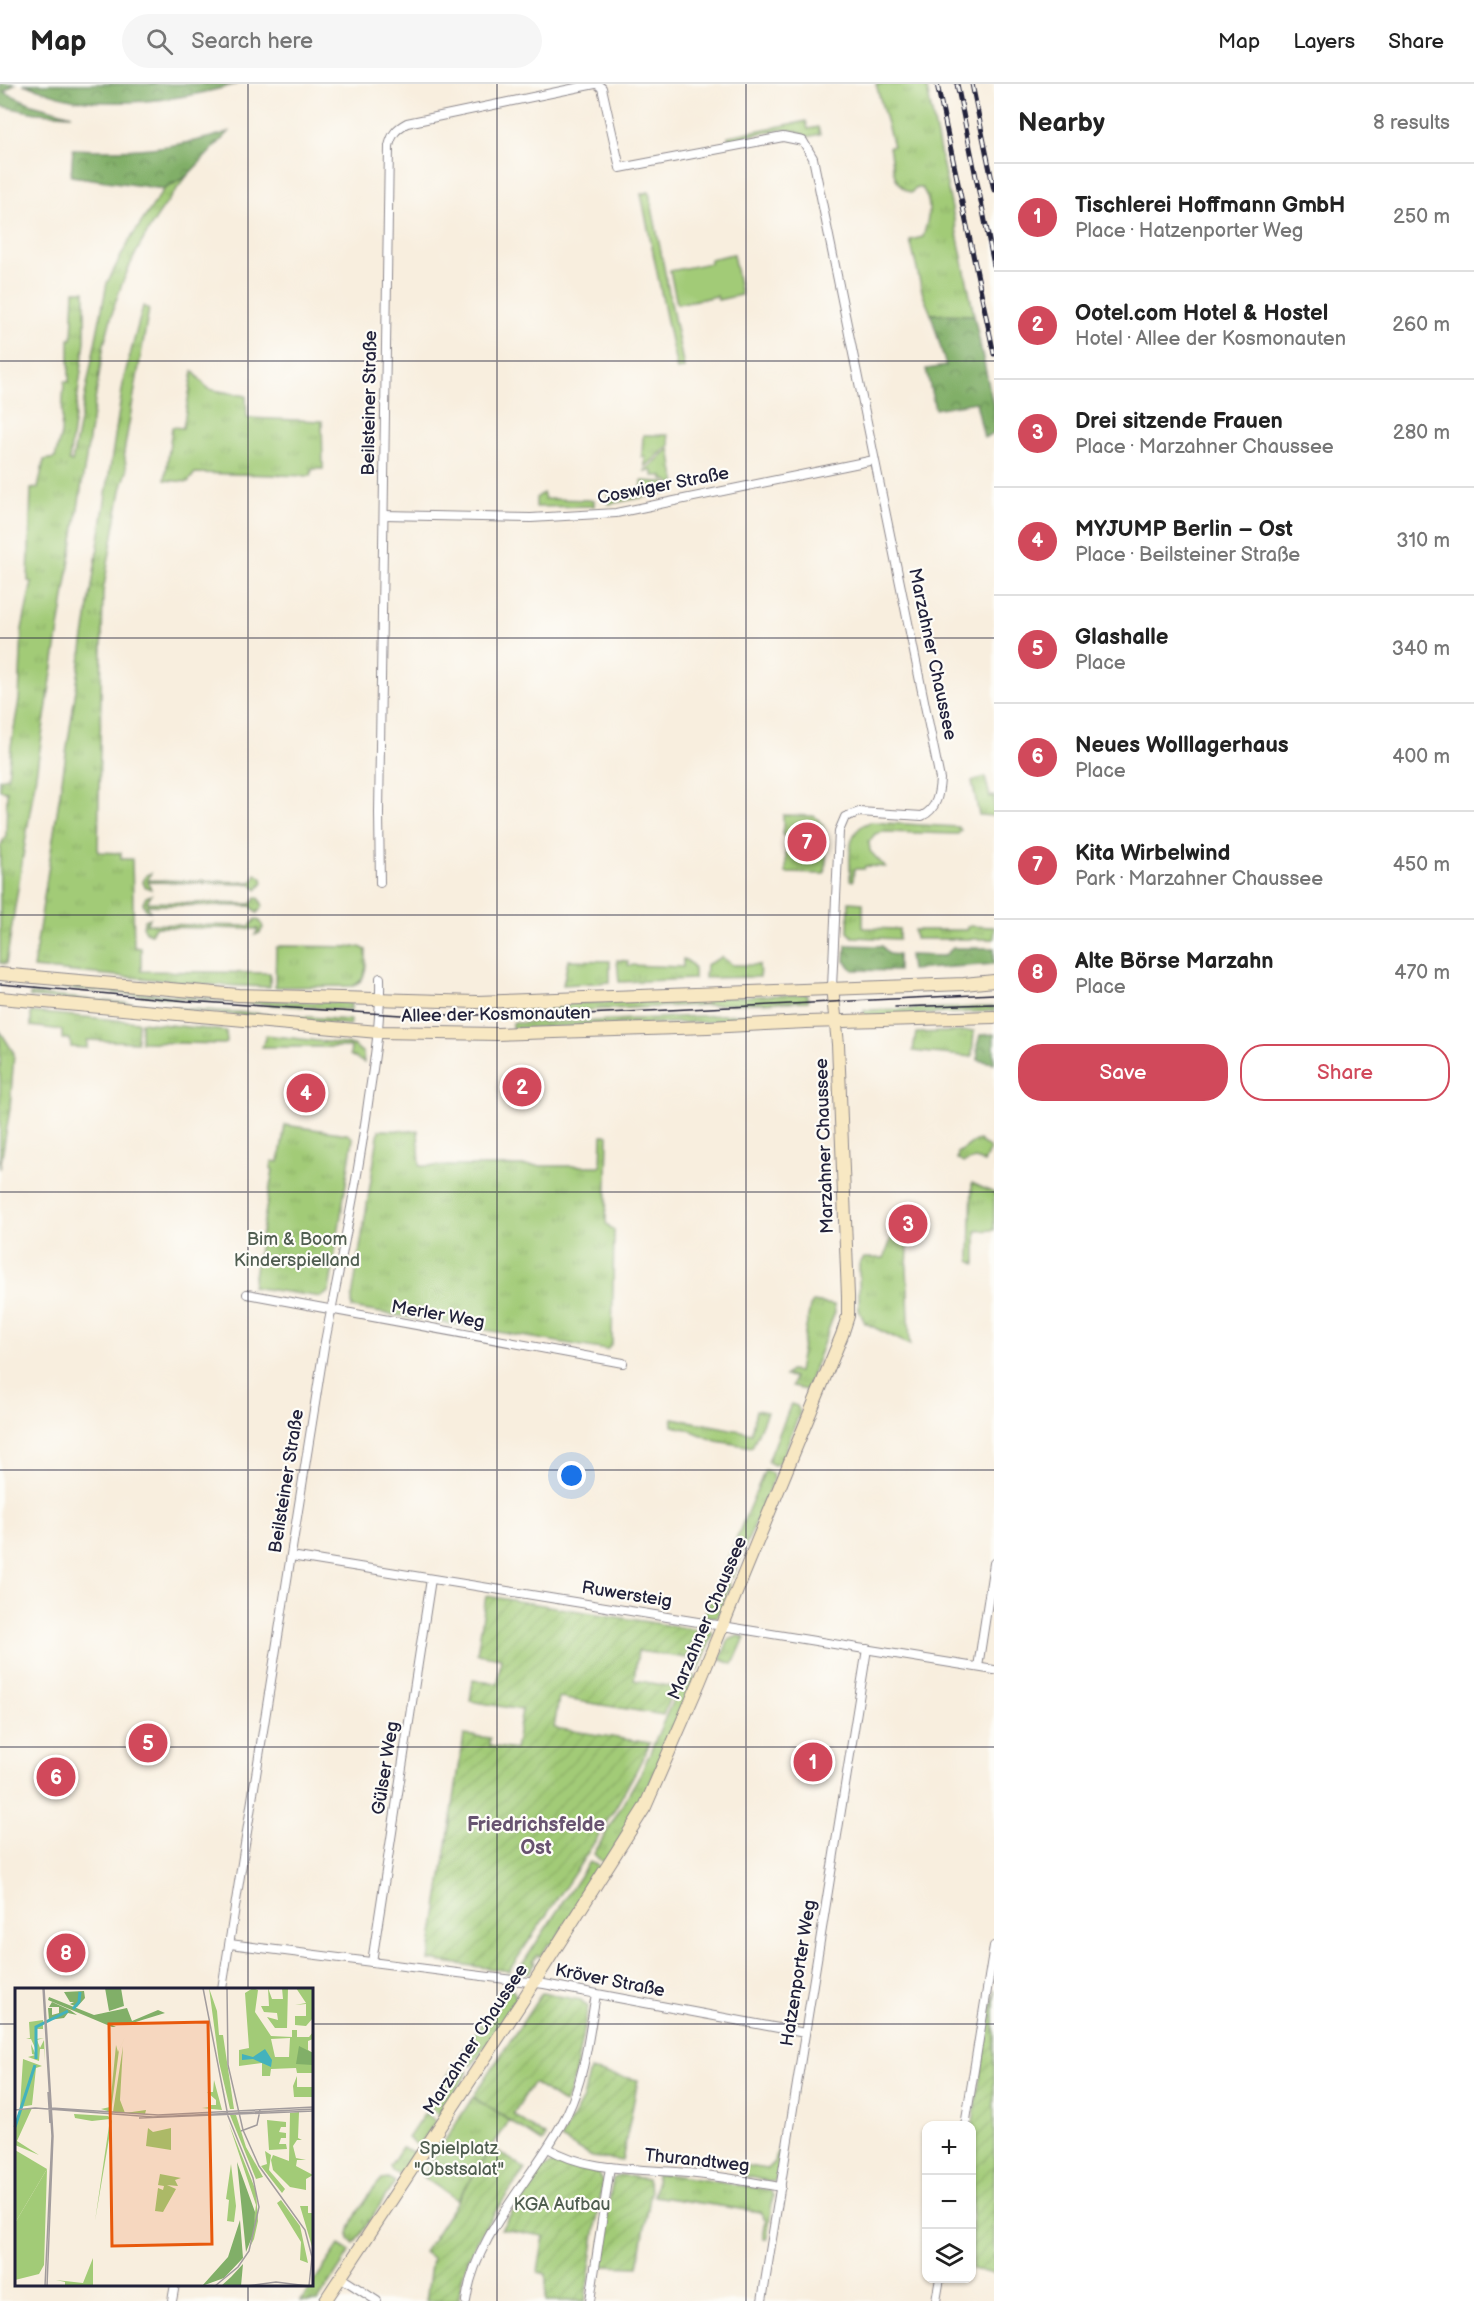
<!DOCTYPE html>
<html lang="en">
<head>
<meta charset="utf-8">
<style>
	body { margin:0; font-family:"Balsamiq Sans",sans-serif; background:#f6f6f6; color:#222 }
	.controls { position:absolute; right:18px; bottom:18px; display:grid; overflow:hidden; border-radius:12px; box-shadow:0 2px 4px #0004 }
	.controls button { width:54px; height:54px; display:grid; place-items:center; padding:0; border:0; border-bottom:2px solid #e0e0e0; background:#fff; color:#222; font:30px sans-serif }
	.you { position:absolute; left:572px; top:1392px; width:21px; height:21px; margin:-15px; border:4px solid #fff; border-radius:50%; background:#1a73e8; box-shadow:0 0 0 9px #1a73e833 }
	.badge { display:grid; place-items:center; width:39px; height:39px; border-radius:50%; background:#d1495b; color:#fff; font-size:20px; font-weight:700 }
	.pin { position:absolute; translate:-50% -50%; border:3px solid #fff; box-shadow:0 2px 6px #0006 }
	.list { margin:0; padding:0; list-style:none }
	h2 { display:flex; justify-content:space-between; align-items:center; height:78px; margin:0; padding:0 24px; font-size:26px }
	h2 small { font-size:20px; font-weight:400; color:#767676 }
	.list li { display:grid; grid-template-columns:39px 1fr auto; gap:18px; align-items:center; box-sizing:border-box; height:108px; padding:0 24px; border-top:2px solid #e0e0e0 }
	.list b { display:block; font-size:22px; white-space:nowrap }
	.list p { margin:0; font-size:20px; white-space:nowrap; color:#767676 }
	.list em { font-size:20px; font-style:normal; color:#767676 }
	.actions { display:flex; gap:12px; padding:18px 24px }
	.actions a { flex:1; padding:14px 0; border:2px solid #d1495b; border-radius:24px; text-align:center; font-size:21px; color:#d1495b }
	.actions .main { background:#d1495b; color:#fff }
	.icon { flex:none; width:33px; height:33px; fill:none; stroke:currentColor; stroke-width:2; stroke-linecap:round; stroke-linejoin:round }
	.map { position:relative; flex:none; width:994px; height:2217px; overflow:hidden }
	header { display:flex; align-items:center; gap:36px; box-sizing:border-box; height:84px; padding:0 30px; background:#fff; border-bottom:2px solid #e0e0e0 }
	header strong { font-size:28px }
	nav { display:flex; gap:33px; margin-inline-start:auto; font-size:21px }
	.search { width:420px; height:54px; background:#f6f6f6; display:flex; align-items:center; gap:15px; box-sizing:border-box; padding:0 21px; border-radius:33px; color:#767676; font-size:22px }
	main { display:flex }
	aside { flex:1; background:#fff }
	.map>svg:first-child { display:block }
	.grass { fill:url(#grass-tufts); stroke:#627659; stroke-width:1.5 }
	.forest { fill:url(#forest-crowns); stroke:#526852; stroke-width:1.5 }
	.garden { fill:url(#garden-furrows); stroke:#627659; stroke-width:1.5 }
	.pitch { fill:#a2cb77; stroke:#627659; stroke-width:1.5 }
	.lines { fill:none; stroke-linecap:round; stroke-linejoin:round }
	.street-casing { stroke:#8d888c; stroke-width:10 }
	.secondary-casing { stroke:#8d888c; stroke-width:14 }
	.street { stroke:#fff; stroke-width:8 }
	.secondary { stroke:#f8e8c3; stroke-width:12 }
	.tram { stroke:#22223b; stroke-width:1.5 }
	.rail-casing { stroke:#22223b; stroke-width:5 }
	.rail { stroke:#fdfcf7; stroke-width:3; stroke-dasharray:9; stroke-linecap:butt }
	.grid { fill:none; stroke:#22223b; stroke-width:1.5; stroke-opacity:0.55 }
	.labels { text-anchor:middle; stroke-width:4.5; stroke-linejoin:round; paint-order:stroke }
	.street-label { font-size:18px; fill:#22223b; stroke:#fdfcf7 }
	.park-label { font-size:18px; fill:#4f5d50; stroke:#fdfcf7 }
	.neighbourhood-label { font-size:20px; font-weight:bold; fill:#675370; stroke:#fdfcf7 }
	.inset-river { fill:none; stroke:#43b2bd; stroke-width:3 }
	.inset-road { fill:none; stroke:#a29c9d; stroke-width:1.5 }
	.view { fill:#e8590c; fill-opacity:0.15; stroke:#e8590c; stroke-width:3 }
	.inset-edge { fill:none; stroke:#22223b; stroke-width:3 }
</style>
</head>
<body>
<header>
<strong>Map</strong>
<div class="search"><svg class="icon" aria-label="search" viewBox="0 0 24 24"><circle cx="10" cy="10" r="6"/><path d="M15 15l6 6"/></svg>Search here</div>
<nav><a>Map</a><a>Layers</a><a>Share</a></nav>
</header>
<main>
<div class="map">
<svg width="994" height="2217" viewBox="0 0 994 2217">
	<defs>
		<pattern id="grass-tufts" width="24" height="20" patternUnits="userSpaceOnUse" patternTransform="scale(1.5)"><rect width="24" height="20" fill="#a2cb77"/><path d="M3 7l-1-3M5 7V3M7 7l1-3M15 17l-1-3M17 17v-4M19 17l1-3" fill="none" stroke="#8bae68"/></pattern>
		<pattern id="forest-crowns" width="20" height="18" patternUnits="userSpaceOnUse" patternTransform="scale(1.5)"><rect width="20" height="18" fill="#81af68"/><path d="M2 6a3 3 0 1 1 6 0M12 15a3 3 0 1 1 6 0" fill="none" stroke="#698e57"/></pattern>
		<pattern id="garden-furrows" width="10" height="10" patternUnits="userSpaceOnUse" patternTransform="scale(1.5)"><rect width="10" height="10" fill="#a2cb77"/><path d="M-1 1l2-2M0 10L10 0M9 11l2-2" fill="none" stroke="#8bae68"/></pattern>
	</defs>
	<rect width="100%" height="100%" fill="#fdfcf7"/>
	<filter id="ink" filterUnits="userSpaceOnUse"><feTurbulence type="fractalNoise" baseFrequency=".0167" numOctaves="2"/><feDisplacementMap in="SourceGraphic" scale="12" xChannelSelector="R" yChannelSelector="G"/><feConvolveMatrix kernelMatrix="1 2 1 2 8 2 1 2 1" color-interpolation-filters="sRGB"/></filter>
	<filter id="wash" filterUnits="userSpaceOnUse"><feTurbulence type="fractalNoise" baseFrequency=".008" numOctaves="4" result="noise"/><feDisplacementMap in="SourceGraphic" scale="24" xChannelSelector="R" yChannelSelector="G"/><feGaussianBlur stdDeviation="1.35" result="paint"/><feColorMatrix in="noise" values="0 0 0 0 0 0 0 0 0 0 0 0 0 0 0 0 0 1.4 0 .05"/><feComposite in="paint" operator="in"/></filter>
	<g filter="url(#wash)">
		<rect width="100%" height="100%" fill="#f8eede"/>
		<!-- grass -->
		<g class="grass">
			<path d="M876 0H926L974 231 931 230 923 211 910 156 923 153C928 135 934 120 922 104H915L911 109C892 101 893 82 889 63L893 62Z"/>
			<path d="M806 37 808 45 818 43 820 50 808 53C787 37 753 52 729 57L728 52Z"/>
			<path d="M187 92C158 128 133 167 118 211 112 227 109 244 104 260L6 880 0 879V763L6 751 7 707 0 706V695L8 693 11 662 19 616 22 545 32 498 28 497 31 405 38 404 44 376 55 374 61 350 64 298H69V255H72L74 207H85V257L69 377 72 378 107 199 129 157 164 105Z"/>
			<path d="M143 222 149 225 124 368 127 387 121 406 103 508 98 768 121 769V775H132L134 863 141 864V887L270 889V903L213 901 33 884 124 294Z"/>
			<path d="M193 287 208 305 246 312 247 334 322 337 323 385H312L311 392 195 389 188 398 165 396 172 343 183 344Z"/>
			<path d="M643 351H668L670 361 645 383V373H642Z"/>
			<path d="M670 364 676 401 663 395V392H653V387H645Z"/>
			<path d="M642 397 663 398 674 404 669 408 608 420 609 409 642 410Z"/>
			<path d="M543 409 545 415 594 416V422L536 423V414Z"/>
			<path d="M985 693 990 713 994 712V732L979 731 972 697Z"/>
			<path d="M783 731 814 732C832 744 826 769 825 788L823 790 786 789V753L783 752Z"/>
			<path d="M870 738 958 743 961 746 958 750 883 748 875 750 869 758 870 767 885 783 865 782 864 785H854L853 797 850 796C851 774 844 747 870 738Z"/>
			<path d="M151 789 148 796 252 798 256 790 262 794 263 799 257 806 251 800 148 798 151 805 145 803 143 798 146 791Z"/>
			<path d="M151 811 147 818 251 820 256 813 260 815 263 822 257 829 251 822 147 821 150 827 146 826 143 819 146 813Z"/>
			<path d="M849 818 863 819V844L899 845V855L853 853 848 848Z"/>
			<path d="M150 834 146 840 250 842 256 835 261 838 263 844 260 849 255 851 258 845 155 843 151 850 146 848 143 842 145 836Z"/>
			<path d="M967 842 994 843V855H915L914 846H967Z"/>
			<path d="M279 862 360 863 366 866C366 880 368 896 353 902L275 903 276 864Z"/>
			<path d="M722 873 733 881H759L760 893 705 894 706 881Z"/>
			<path d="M683 875C694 879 695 884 694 895L619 898 617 876 628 877V881L683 883Z"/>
			<path d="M568 876 610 877V898L563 901Z"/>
			<path d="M31 898 218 915 351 919V926L176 914 30 901Z"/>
			<path d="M30 910 178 924 350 936V941L30 913Z"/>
			<path d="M807 910 808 917 511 929V922Z"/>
			<path d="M994 923V927L864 933V926Z"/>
			<path d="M808 927V930L731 934 708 938 512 944V939L591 937Z"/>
			<path d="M31 928 138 938 137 958 87 956V964L71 963 70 955H62V946L31 942Z"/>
			<path d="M141 938 226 947 227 959 224 960 141 958Z"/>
			<path d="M0 947 14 969 10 1025 0 1085Z"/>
			<path d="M974 947 972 973 913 967 916 949Z"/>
			<path d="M266 951 353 961 363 969 364 979 350 971 351 963H262Z"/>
			<path d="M285 1041 347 1050 353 1054 329 1208 321 1213 252 1203 273 1086 271 1085 272 1077 279 1078Z"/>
			<path d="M379 1046 418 1047 420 1082H601L602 1051H608L606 1139 614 1147 612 1259 607 1266 352 1224V1214Z"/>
			<path d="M979 1056 990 1065 984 1078 975 1075 963 1079 957 1075 958 1068C966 1066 969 1058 979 1056Z"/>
			<path d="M972 1099 994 1109V1146L976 1147V1180L970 1177Z"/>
			<path d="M893 1150H909L907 1182 910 1261 865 1239 859 1226V1180L864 1174H884Z"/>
			<path d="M813 1218 834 1221 835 1228 806 1306 792 1303 794 1293 785 1292 790 1287 798 1288 810 1222Z"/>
			<path d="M791 1320 797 1322 800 1328 780 1379 774 1381 768 1378Z"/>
			<path d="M756 1326 767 1328 752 1363 716 1357 687 1345 672 1342 673 1334 751 1349Z"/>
			<path d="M765 1386 772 1389 773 1396 733 1493 730 1492 727 1500 730 1501 717 1533 704 1532Z"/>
			<path d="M703 1546 710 1547 713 1550 698 1587 688 1581Z"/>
			<path d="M738 1552 745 1553 733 1580 720 1575 729 1556Z"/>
			<path d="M685 1588 695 1593 641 1720 606 1778 601 1777 594 1770 642 1687Z"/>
			<path d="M589 1778 597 1781 601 1785 552 1861 549 1859 540 1873 537 1871 533 1877 535 1879 529 1889 518 1887Z"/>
			<path d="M506 1904 512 1905 517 1914 472 1982 459 1973Z"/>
			<path d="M458 1982 468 1988 440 2031 429 2023 452 1985Z"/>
			<path d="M473 2013 509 2037 457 2116 422 2092Z"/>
			<path d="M425 2029 436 2037 419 2062 408 2054Z"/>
			<path d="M402 2063 415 2069 400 2091 392 2087 390 2082Z"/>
			<path d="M778 2065 783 2066 776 2096 774 2098 743 2092 742 2081 767 2085 775 2078Z"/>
			<path d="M665 2090 770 2106 773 2112 767 2155H763L766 2136 760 2128 654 2112 657 2091Z"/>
			<path d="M388 2094 395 2098 354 2160 349 2155C347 2139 371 2107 382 2095Z"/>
			<path d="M339 2161 350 2168 318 2217H301Z"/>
		</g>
		<!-- forest -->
		<g class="forest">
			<path d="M0 0H15L4 8 32 20 72 31 36 29 0 22Z"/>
			<path d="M23 0H237C185 15 130 22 77 16 59 14 40 5 23 0Z"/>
			<path d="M229 48 187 92 164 105 71 92 73 65C130 68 173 65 229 48Z"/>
			<path d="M931 230 974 231 994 326V349L984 354 976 318 935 325 926 285 946 282Z"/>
			<path d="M846 861 882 862 889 870 898 871V887L853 886 845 877Z"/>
			<path d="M953 864H994V880L911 886 909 871 944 872Z"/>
			<path d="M994 950V979L978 976 977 962 980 951Z"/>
		</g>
		<!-- garden -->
		<g class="garden">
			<path d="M486 1512 698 1546 686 1574 638 1567 634 1596 674 1603 663 1631 559 1614 554 1644 650 1659C612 1739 558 1812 509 1887L429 1876 464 1651 490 1654 489 1662 515 1666 522 1626 470 1617 473 1596 498 1600 501 1574 477 1570Z"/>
			<path d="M994 1906V2190L972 2185V2044Z"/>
			<path d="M542 1909 581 1916 588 1923 574 1995 565 2020 533 1999 513 2030 546 2053 542 2058 473 2013Z"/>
			<path d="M590 1986 638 1996 622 2077 592 2073 561 2055 583 2015Z"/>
			<path d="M492 2063 525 2085C499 2124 460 2168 459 2217H426L432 2174 424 2168Z"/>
			<path d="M551 2080 597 2088 603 2096 585 2217H546V2190L538 2188 544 2152 501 2145 539 2088Z"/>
			<path d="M620 2091 647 2095 651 2107 638 2183 598 2182 613 2095Z"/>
		</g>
		<!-- pitch -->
		<g class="pitch">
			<path d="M649 108 684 284 677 286 641 110Z"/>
			<path d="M733 170 741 211 718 216 717 212 677 220 670 187 710 179V175Z"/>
		</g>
	</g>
	<g filter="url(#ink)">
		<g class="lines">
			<defs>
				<g id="street">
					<path d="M597 0 602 4 620 84 783 53 803 57 813 74 940 695C939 710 937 725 922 732L859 728 845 733 839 747 832 903"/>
					<path d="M384 431 531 434 616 429 874 376"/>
					<path d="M380 799 379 729 389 62C392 50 396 45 407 39L595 0"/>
					<path d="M247 1210 623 1279"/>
					<path d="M291 1472 994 1586"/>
					<path d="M978 1583 994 1479"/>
					<path d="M230 1860 544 1900 805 1949"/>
					<path d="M372 1878 431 1495"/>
					<path d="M222 1905 324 1263C340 1180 358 1096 369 1012 375 973 381 934 380 894"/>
					<path d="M965 2042 994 1862"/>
					<path d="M548 2064C589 2089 642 2084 688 2089 719 2092 750 2098 781 2103"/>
					<path d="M340 2193 377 2217"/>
					<path d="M172 2217 175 2200"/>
					<path d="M466 2217C475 2148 537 2091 567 2030 585 1993 589 1950 596 1910"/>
					<path d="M590 2217 610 2083"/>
					<path d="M762 2217 867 1565"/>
					<path d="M936 2217 940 2194"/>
				</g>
				<g id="secondary">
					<path d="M0 890 238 911 477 918 964 900 994 897"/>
					<path d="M0 914 378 948 497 950 708 943 806 938 994 933"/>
					<path d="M325 2217 521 1919 645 1723 699 1599 842 1251 848 1232V1212L838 960 832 903"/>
				</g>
			</defs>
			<!-- street casing -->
			<use href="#street" class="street-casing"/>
			<!-- secondary casing -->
			<use href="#secondary" class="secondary-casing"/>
			<!-- street -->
			<use href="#street" class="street"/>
			<!-- secondary -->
			<use href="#secondary" class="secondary"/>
			<!-- tram -->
			<g class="tram">
				<path d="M0 900 187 917 401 931H565L994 910"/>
				<path d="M895 923 994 920"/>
			</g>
			<defs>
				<g id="rail">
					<path d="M937 0 994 270"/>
					<path d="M957 0 994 181"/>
					<path d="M972 0 994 106"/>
				</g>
			</defs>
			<!-- rail casing -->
			<use href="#rail" class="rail-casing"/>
			<!-- rail -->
			<use href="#rail" class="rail"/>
		</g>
	</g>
	<!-- grid -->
	<path class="grid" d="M248 0V1905M497 0V2217M746 0V2217M0 277H994M0 554H994M0 831H994M0 1108H994M0 1386H994M0 1663H994M0 1940H16M312 1940H994M248 2200V2217"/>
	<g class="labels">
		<!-- street labels -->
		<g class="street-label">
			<text transform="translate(369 319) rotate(-89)" y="6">Beilsteiner Straße</text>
			<text transform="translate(663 401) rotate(-11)" y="6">Coswiger Straße</text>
			<text transform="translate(933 570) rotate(78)" y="6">Marzahner Chaussee</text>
			<text transform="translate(496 930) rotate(-1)" y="6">Allee der Kosmonauten</text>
			<text transform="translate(824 1062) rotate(-92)" y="6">Marzahner Chaussee</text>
			<text transform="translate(438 1230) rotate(10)" y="6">Merler Weg</text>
			<text transform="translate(286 1397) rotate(-81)" y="6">Beilsteiner Straße</text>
			<text transform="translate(627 1510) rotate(9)" y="6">Ruwersteig</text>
			<text transform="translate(707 1534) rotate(-67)" y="6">Marzahner Chaussee</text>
			<text transform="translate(385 1684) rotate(-81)" y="6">Gülser Weg</text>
			<text transform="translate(798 1889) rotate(-81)" y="6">Hatzenporter Weg</text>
			<text transform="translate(610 1896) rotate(11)" y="6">Kröver Straße</text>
			<text transform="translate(475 1955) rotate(-57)" y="6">Marzahner Chaussee</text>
			<text transform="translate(697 2076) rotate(6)" y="6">Thurandtweg</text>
		</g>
		<!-- park labels -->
		<g class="park-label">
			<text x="297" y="1161">Bim &amp; Boom<tspan x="297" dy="21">Kinderspielland</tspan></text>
			<text x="459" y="2070">Spielplatz<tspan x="459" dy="21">"Obstsalat"</tspan></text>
			<text x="562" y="2126">KGA Aufbau</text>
		</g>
		<!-- neighbourhood labels -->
		<g class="neighbourhood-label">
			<text x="536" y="1747">Friedrichsfelde<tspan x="536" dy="23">Ost</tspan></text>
		</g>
	</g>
	<!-- overview -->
	<g transform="translate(15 1904)">
		<rect width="298" height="298" fill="#f8eede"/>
		<path d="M194 0 202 23 204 47H208L219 121H215L204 74ZM238 0 243 2 240 24 256 48 277 49V42H282V49H294L298 44V51L293 53V62L298 65V85H282L281 80 256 81 255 88H247V75L224 78V62L234 60 230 5ZM275 50 274 69H260L256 51ZM253 0 257 11H268L267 0H273L272 40H260L252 29 263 32 262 25 249 24 246 18H254ZM281 0 298 1V30L291 38 280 37V28H291V16L280 17 291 15ZM28 32V41H22L20 46 21 51 29 50 22 52 25 60 29 52 30 73 29 61H25L24 73 13 69 20 67 17 66 16 56 20 65 21 62 16 51H11L15 50 14 34ZM112 45 104 62 96 124 86 121 95 119 101 57 103 64ZM108 58 105 112 110 125 131 122 130 126 98 124ZM8 71 27 78 21 80 17 117 5 119ZM282 88V99H298V109H279L278 98ZM199 92 207 122 187 120 195 119 196 109V117H201V112L192 104H198ZM17 120 2 153 24 167 0 157V136L5 122ZM284 124 283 150 287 152H282L278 158 281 170 291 172H282L281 178 298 187 291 191V202L275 199 258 182 256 172 258 167 274 173 275 125ZM59 126 93 128 94 129 97 133 80 233 95 131 77 133 60 130ZM215 127H221L231 159 248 189 241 191ZM252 132 271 134V139H266L264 144 271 145V150H266L264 156H271L272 161 254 162ZM214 136 241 203 243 233 239 251 236 257 241 217ZM133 140 138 144 156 140V162L131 158ZM250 163 256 167 254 182 270 201 267 205 246 178 252 176ZM266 212 285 238 293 275 285 272 286 254 262 215ZM78 270V298H50V294L41 292 68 295Z" fill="#a2cb77" fill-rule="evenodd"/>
		<path d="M106 0 109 18 94 23 90 0ZM69 3 70 10 62 19 55 16 59 14H55L49 4ZM34 9 79 27 112 20 117 33 143 22 150 25 111 37 95 36 101 39H97L33 12ZM37 14 55 22 62 27 53 25 49 30 34 32 33 20H37V27L44 25V19H34ZM284 58 298 65V77L281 76ZM222 174 240 224 239 244 231 264ZM225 232 228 270 209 290 187 298 213 269ZM228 276 226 298H206L216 289Z" fill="#81af68"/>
		<path d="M0 162 32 181 0 235Z" fill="#a2cb77"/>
		<path d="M216 176 221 218 219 234 212 233 214 212 211 211ZM32 181 29 277 24 286 0 292V235ZM145 186 166 190 160 192 163 198 152 197 161 201 148 224 140 223 143 200 148 202 149 198 143 197Z" fill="#a2cb77"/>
		<path d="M285 218H293V225H298V262Z" fill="#a2cb77"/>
		<path d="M250 61 257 72 256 79 238 71 227 72V66L238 69Z" fill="#43b2bd"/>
		<path class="inset-river" d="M58 21 64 14 65 4M21 71V39L53 23M0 139 20 77"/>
		<path class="inset-road" d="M28 0 37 148 30 298M29 0 38 148 32 298M188 0 213 128 238 190 244 219 234 263 223 279 200 298M212 0 213 77 228 142 244 178 290 242 297 269 294 298M33 104 35 135M36 120 143 127 299 119M0 122 20 120 138 129 299 121M124 130 299 123M226 143 242 137 245 122M232 298 261 294 293 298"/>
		<path class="view" d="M193 34 197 256 97 258 94 36Z"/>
		<rect width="298" height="298" class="inset-edge"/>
	</g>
</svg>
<div class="controls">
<button>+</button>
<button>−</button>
<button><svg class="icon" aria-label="layers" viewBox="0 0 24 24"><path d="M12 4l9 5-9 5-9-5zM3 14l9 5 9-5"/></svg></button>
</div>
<div class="you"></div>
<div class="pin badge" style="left:813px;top:1678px">1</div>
<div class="pin badge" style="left:522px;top:1003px">2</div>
<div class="pin badge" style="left:908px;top:1140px">3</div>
<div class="pin badge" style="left:306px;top:1009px">4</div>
<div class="pin badge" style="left:148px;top:1659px">5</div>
<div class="pin badge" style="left:56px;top:1693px">6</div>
<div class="pin badge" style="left:807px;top:758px">7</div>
<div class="pin badge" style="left:66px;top:1869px">8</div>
</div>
<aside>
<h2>Nearby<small>8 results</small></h2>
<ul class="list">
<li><span class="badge">1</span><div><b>Tischlerei Hoffmann GmbH</b><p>Place · Hatzenporter Weg</p></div><em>250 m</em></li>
<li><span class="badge">2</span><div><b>Ootel.com Hotel &amp; Hostel</b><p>Hotel · Allee der Kosmonauten</p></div><em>260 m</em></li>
<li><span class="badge">3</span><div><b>Drei sitzende Frauen</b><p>Place · Marzahner Chaussee</p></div><em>280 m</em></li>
<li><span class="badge">4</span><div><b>MYJUMP Berlin – Ost</b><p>Place · Beilsteiner Straße</p></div><em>310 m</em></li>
<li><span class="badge">5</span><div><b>Glashalle</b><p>Place</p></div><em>340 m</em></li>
<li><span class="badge">6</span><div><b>Neues Wolllagerhaus</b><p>Place</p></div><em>400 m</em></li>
<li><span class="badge">7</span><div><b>Kita Wirbelwind</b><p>Park · Marzahner Chaussee</p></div><em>450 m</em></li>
<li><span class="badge">8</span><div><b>Alte Börse Marzahn</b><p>Place</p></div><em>470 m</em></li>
</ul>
<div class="actions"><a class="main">Save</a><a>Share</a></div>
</aside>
</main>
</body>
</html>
